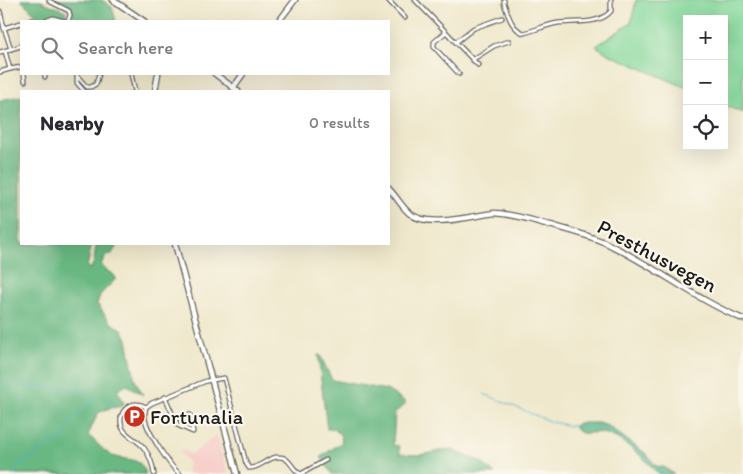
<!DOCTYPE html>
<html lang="en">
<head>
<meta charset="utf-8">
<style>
	body { margin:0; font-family:Itim,sans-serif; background:#f7f7f7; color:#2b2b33 }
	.controls { position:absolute; right:15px; top:15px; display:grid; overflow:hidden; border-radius:0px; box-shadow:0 5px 20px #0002 }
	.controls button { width:45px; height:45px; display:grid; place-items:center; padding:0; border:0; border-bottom:1px solid #e1e1e2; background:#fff; color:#2b2b33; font:25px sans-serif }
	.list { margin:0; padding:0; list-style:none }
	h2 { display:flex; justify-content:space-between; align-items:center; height:65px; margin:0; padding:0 20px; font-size:21px }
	h2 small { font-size:16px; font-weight:400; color:#7c7c81 }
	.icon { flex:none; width:28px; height:28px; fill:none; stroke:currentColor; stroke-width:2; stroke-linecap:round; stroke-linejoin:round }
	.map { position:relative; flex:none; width:743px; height:474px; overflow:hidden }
	.search { position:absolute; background:#fff; box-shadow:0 5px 20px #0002; left:20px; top:20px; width:370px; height:55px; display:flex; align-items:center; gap:12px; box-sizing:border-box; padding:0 18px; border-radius:0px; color:#7c7c81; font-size:19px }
	.panel { position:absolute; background:#fff; box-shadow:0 5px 20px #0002; left:20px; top:90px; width:370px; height:155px; border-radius:0px }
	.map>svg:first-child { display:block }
	.built { fill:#f7d0cc }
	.green { fill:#82d79a; stroke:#4f7a5b }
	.forest { fill:#69b882; stroke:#426a4f }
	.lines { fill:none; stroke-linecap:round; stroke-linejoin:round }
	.stream { stroke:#4fb3cd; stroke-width:1 }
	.street-casing { stroke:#66635a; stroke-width:5.5 }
	.secondary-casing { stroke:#66635a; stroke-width:7 }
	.street { stroke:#fff; stroke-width:3 }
	.secondary { stroke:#fff; stroke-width:4.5 }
	.labels { text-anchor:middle; stroke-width:4.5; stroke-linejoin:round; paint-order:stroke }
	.street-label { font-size:21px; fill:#1c1c1c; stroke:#fbf7ec }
	.poi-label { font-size:21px; fill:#1c1c1c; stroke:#fbf7ec; text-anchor:start }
</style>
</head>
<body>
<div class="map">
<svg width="743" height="474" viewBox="0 0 743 474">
	<rect width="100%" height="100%" fill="#fbf7ec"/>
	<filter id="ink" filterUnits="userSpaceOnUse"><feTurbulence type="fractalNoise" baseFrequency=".02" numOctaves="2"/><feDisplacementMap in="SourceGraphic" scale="10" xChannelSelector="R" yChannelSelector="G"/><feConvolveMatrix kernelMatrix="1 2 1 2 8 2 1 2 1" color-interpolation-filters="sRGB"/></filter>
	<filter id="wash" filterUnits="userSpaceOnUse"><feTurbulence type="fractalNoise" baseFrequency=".0096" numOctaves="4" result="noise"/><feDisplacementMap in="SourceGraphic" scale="20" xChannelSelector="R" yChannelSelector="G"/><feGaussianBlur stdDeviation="1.12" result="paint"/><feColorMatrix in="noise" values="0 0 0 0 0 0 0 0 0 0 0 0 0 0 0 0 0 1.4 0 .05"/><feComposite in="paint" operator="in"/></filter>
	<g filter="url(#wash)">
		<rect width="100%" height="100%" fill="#efe8cc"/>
		<!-- built -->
		<path class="built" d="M217 435 228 474H187L186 472 189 463 179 451 181 449 192 454Z"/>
		<!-- green -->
		<path class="green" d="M636 0H743V113L724 105V19H687V88L608 54 596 46 631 23Z"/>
		<!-- forest -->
		<g class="forest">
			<path d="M21 0H42L43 2 66 11V18L47 16 40 19Z"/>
			<path d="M55 0H102L112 7 116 21H72L73 11Z"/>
			<path d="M21 96V244H92L87 267 91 269 94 261 96 244H118L111 255 106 256 101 264 105 269 115 276V280L100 295 97 304 111 323 122 329 127 339 135 380 143 395 127 385 117 390 124 402 123 406 110 408 98 413 88 435C95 441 102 449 109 454 122 463 140 453 146 474H0V100Z"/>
			<path d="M318 355H320L332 380 387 390 405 402V405L395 412 393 445 399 446 400 454 420 455 450 449 481 462 495 474H332L321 457 342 442 340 434 334 429H327Z"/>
			<path d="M578 423H598L608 426 645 453 656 466 663 467 674 474H658C646 459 622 437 602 433 591 431 579 438 574 426Z"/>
		</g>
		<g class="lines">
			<!-- stream -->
			<g class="stream">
				<path d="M19 384 31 388 47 386 57 391 71 388 91 393"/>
				<path d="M0 388 3 389 14 384"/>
				<path d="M484 394 549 421 569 426 601 428 612 433 641 452 659 470 665 474"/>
				<path d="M104 400 117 406"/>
				<path d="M15 474 18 464 32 459 35 453 63 438C71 417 79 411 97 398"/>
			</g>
		</g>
	</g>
	<g filter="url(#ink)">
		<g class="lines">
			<defs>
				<g id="street">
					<path d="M388 0 405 18"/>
					<path d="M415 0 478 65"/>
					<path d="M504 0V3C508 14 511 29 524 33 536 30 546 25 558 23 574 21 600 25 611 11V0"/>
					<path d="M49 1 69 11 70 15 68 21"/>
					<path d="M0 11 4 28"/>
					<path d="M29 21 33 20 36 21"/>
					<path d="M45 21 53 18 64 21"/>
					<path d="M446 32 434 42V47L459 74"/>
					<path d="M456 42 474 28 502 18"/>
					<path d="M11 49 4 28 21 23"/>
					<path d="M5 51 10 69 21 67"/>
					<path d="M0 52 21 46"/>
					<path d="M472 60 494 46 509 41"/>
					<path d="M0 72 10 69"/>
					<path d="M24 74 25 81"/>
					<path d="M45 74V77"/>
					<path d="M77 74V83L84 91"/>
					<path d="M131 74 135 91"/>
					<path d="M78 77 87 87H91L96 84 99 74"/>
					<path d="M165 397 177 424V425L193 432 190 415 180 418 173 416"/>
					<path d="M146 407C141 404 136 403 131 405 125 408 122 412 121 418 119 435 136 437 144 448 150 456 153 465 154 474"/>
					<path d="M180 474C170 467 147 431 145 419 144 415 145 411 146 407L152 403 206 381 224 378 246 463 249 468C260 469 268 456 279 457 291 457 292 471 301 474L326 460"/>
				</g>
				<g id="secondary">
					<path d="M113 0 144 21"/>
					<path d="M279 21 295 0"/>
					<path d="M215 74 238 91"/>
					<path d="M233 88 243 74"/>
					<path d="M155 91 158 74"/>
					<path d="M389 189C396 196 401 206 409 213 428 229 471 216 494 213 513 214 531 220 550 225 571 231 593 236 612 246 657 268 697 300 743 319"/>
					<path d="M175 244 237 474"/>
				</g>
			</defs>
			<!-- street casing -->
			<use href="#street" class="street-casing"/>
			<!-- secondary casing -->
			<use href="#secondary" class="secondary-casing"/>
			<!-- street -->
			<use href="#street" class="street"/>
			<!-- secondary -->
			<use href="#secondary" class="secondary"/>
		</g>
	</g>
	<!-- icons -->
	<defs>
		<symbol id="parking-disc" viewBox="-11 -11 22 22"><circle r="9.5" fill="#c8321e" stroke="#fbf7ec"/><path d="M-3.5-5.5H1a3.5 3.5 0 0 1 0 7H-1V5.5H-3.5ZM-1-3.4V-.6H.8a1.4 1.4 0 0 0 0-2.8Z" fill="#fff"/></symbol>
	</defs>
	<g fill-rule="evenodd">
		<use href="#parking-disc" x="122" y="404" width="25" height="25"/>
	</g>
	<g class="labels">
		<!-- street labels -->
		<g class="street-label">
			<text transform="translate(657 256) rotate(28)" y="7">Presthusvegen</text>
		</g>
		<!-- poi labels -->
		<g class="poi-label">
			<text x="150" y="424">Fortunalia</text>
		</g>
	</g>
</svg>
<div class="controls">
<button>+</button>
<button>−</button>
<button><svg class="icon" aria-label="locate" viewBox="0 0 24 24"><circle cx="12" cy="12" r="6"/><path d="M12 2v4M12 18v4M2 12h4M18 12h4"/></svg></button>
</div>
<div class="search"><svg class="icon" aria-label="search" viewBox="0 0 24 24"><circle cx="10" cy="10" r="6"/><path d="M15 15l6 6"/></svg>Search here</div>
<section class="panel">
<h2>Nearby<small>0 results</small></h2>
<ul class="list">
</ul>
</section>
</div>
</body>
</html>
